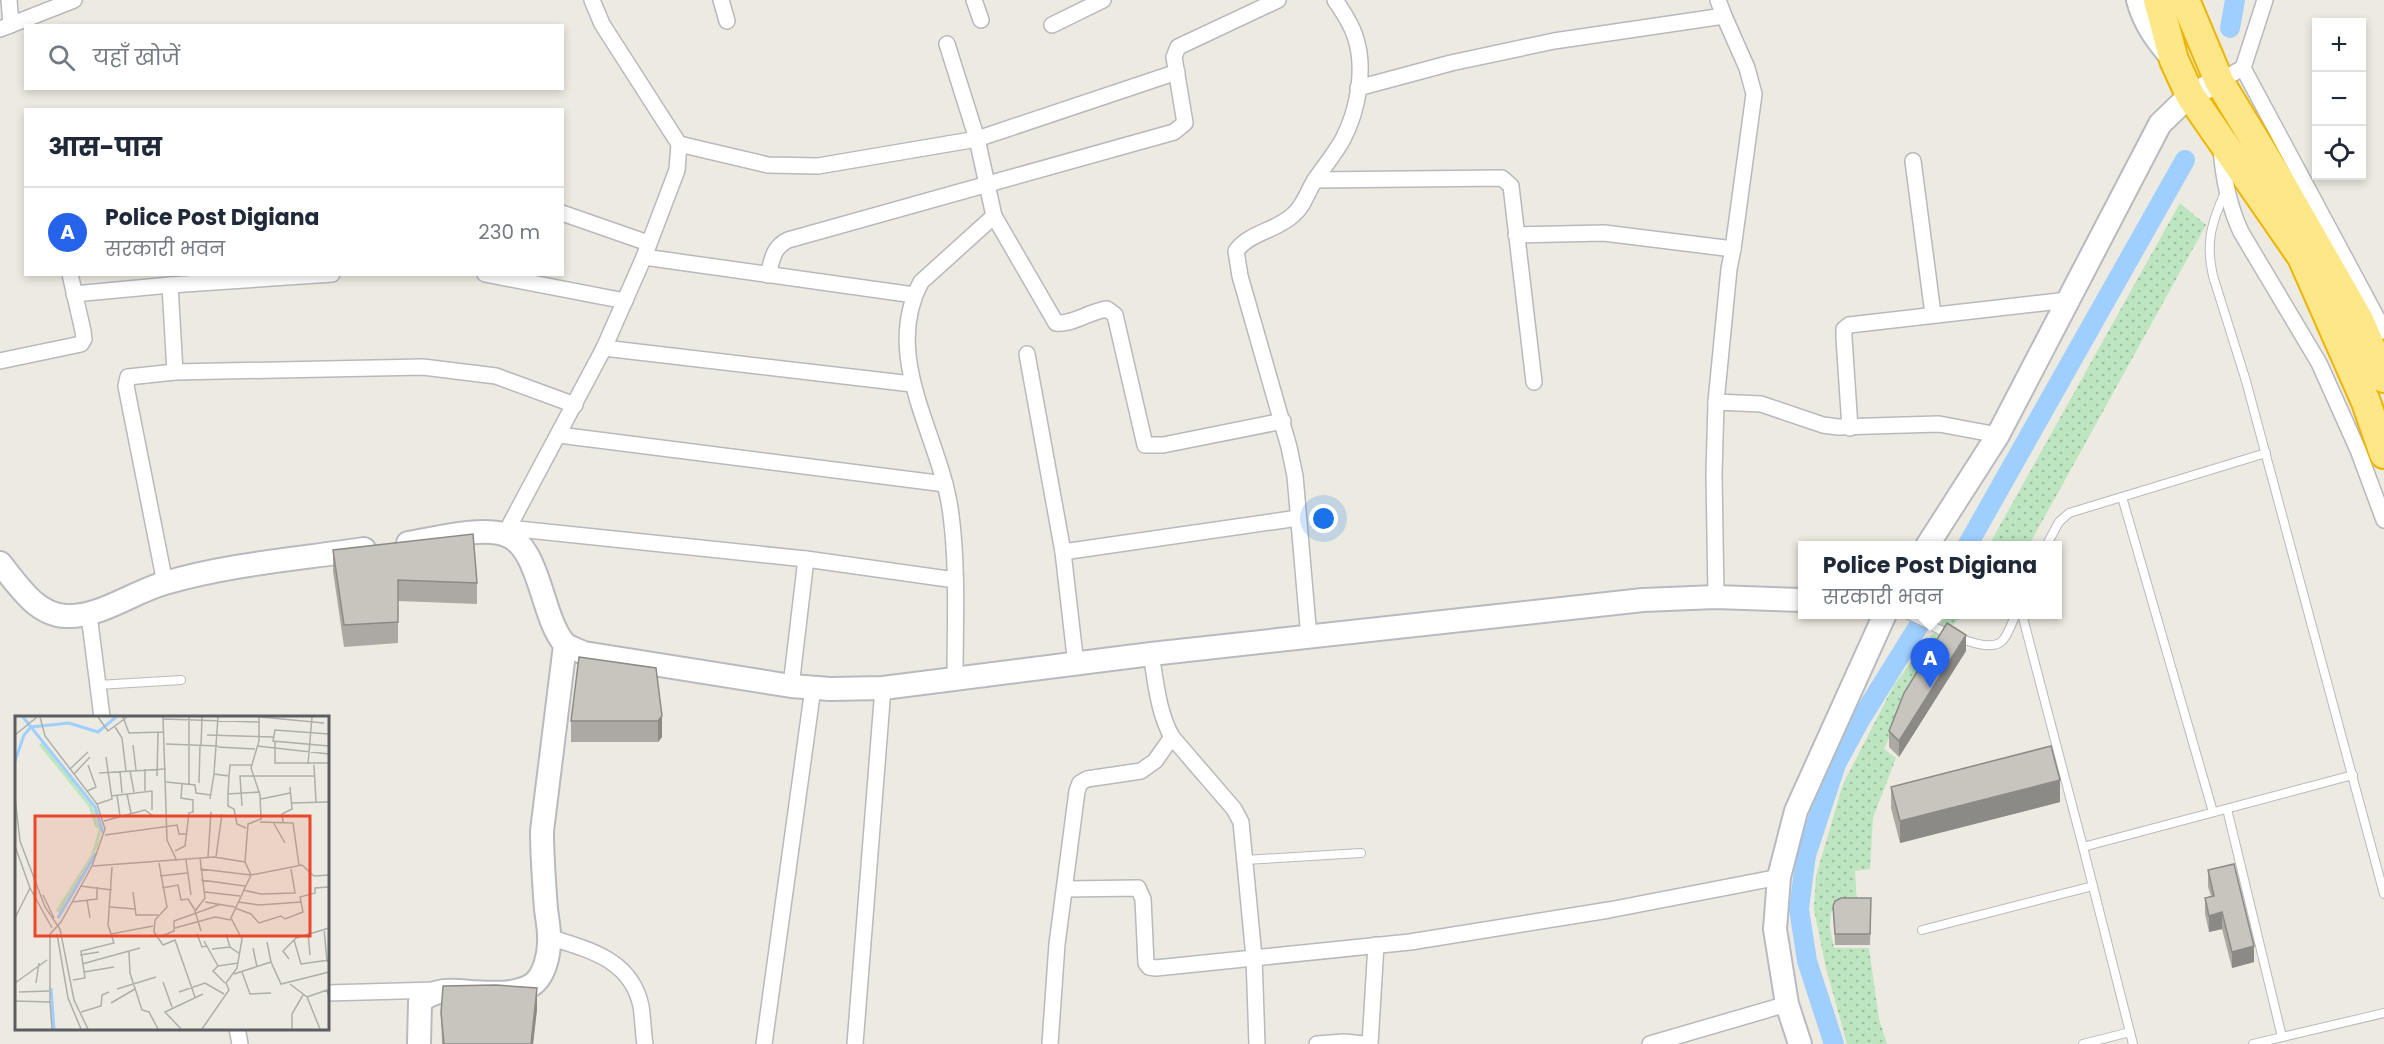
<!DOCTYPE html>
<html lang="hi">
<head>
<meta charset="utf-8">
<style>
	body { margin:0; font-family:Poppins,"Noto Sans Devanagari",sans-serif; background:#f6f6f7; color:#1f2937 }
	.controls { position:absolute; right:18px; top:18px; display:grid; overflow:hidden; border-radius:0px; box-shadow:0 3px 9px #0003 }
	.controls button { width:54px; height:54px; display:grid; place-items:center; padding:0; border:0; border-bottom:2px solid #e0e1e3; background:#fff; color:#1f2937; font:30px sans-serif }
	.you { position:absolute; left:1324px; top:519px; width:21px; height:21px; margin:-15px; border:4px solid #fff; border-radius:50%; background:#1a73e8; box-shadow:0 0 0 9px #1a73e833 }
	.badge { display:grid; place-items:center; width:39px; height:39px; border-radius:50%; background:#2563eb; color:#fff; font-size:20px; font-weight:700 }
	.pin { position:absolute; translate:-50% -50px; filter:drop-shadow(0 2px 3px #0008) }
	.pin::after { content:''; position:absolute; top:32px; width:21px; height:18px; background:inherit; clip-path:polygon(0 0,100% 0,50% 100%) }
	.popup { position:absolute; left:1798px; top:541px; width:264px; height:78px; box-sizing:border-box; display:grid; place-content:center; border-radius:0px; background:#fff; filter:drop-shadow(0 2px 4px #0005); font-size:20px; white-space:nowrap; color:#747a83 }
	.popup b { font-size:22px; color:#1f2937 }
	.popup::after { content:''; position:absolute; left:50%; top:100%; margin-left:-12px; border:12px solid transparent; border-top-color:#fff }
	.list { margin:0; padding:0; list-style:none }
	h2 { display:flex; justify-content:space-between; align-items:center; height:78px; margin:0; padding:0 24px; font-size:26px }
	h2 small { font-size:20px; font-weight:400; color:#747a83 }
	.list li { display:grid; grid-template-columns:39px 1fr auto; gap:18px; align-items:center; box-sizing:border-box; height:90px; padding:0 24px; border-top:2px solid #e0e1e3 }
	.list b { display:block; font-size:22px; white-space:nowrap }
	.list p { margin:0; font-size:20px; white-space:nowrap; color:#747a83 }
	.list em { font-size:20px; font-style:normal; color:#747a83 }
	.icon { flex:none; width:33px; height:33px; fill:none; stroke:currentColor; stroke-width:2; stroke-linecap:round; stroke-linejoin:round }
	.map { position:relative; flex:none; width:2384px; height:1044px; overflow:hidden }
	.search { position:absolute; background:#fff; box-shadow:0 3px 9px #0003; left:24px; top:24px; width:540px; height:66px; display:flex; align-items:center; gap:15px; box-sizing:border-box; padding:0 21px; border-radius:0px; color:#747a83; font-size:22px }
	.panel { position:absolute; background:#fff; box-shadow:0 3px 9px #0003; left:24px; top:108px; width:540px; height:168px; border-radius:0px }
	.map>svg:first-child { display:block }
	.park { fill:url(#park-dots) }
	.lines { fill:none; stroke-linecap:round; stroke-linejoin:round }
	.canal { stroke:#9fcfff; stroke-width:20 }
	.lane-casing { stroke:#b7b9be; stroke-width:10 }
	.street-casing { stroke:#b7b9be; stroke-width:18 }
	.secondary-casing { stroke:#b7bac0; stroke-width:26 }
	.highway-casing { stroke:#eeb400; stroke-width:32 }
	.lane { stroke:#fff; stroke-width:8 }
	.street { stroke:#fff; stroke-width:15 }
	.secondary { stroke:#fff; stroke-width:22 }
	.highway { stroke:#fde788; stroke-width:28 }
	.wall { fill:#aca9a4 }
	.shaded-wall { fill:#8c8a86 }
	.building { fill:#c8c5bf; stroke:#8c8a86; stroke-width:1.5 }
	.inset-river { fill:none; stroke:#9fcfff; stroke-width:3 }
	.inset-road { fill:none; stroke:#aeaeaa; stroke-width:1.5 }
	.view { fill:#e9472b; fill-opacity:0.15; stroke:#e9472b; stroke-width:3 }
	.inset-edge { fill:none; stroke:#5a5d62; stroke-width:3 }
</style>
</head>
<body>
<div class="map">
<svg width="2384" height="1044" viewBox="0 0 2384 1044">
	<defs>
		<pattern id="park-dots" width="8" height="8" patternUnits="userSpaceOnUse" patternTransform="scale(1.5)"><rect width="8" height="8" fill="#bde5c0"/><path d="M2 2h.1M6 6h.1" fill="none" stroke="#9dbd9f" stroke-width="1.8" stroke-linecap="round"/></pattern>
	</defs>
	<rect width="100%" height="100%" fill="#edebe1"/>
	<!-- park -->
	<g class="park">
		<path d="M2180 203 2206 225 2029 545H1989Z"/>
		<path d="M1947 615H1965L1948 628 1895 725 1884 749 1896 758 1873 818 1870 869 1855 871 1857 904 1836 908 1831 912 1830 927 1834 948H1869L1879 1019 1887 1044H1847L1826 968 1814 910 1816 876 1843 784 1894 685Z"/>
	</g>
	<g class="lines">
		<!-- canal -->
		<g class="canal">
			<path d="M2230 28 2235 0"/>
			<path d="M1967 546 2185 160"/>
			<path d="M1834 1044 1807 961 1799 909 1806 855 1836 764 1860 720 1926 614"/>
		</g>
		<defs>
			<g id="lane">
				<path d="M2226 190C2212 221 2205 242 2213 276L2246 381 2384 894"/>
				<path d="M2122 497 2213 812"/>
				<path d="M2046 546 2059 522 2069 513 2266 453"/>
				<path d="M1906 614C1925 621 1988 659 2003 640 2009 633 2012 622 2016 614"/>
				<path d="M2022 614 2083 847 2353 775"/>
				<path d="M98 685 181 680"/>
				<path d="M2227 809 2282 1037"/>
				<path d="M2083 847 2133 1044"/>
				<path d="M1245 860 1361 853"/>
				<path d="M1922 930 2093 886"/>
				<path d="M2083 1044 2130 1032"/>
				<path d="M2253 1044 2384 1013"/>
			</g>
			<g id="street">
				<path d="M9 0 11 25"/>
				<path d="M721 0 727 21"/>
				<path d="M974 0 981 20"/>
				<path d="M1052 25 1103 0"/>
				<path d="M0 29 74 0"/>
				<path d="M947 44 977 139 994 216 921 282C880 359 942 438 951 515 958 569 955 625 955 679"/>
				<path d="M2243 68 2384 331"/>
				<path d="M2219 81 2243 68 2265 0"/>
				<path d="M1358 88 1451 63 1554 41 1724 16 1718 0"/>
				<path d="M679 144 768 165 818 166 977 139 1177 72"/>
				<path d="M2221 147C2223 178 2228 204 2241 232L2319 363 2358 450 2384 520"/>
				<path d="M1913 161 1933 314"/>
				<path d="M1315 180 1502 178 1511 186 1534 382"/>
				<path d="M562 213 648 243"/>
				<path d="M994 216 1056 323C1072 325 1090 311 1107 309L1115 315 1145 445H1163L1283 421"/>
				<path d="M1516 235 1604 233 1733 249"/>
				<path d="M644 257 914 295"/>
				<path d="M485 274 625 301"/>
				<path d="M768 275C772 260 773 247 788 240L1174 132 1185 123 1174 57 1178 47 1278 0"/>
				<path d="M170 285 175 372"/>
				<path d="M74 294 170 285 332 274"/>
				<path d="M604 348 912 384"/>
				<path d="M1027 354 1063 552 1076 665"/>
				<path d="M0 361 81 344 84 339 83 331 70 274"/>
				<path d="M1716 402 1761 404 1823 425 1838 427 1939 424 1998 435"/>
				<path d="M1850 428 1844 338V329L1849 325 2068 300"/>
				<path d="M559 435 945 484"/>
				<path d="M508 528 806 559 955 580"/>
				<path d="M505 534 604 348 644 257 677 170 679 144 602 24 592 0"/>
				<path d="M1063 552 1298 518"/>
				<path d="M165 583 126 386 128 377 175 372 423 367 496 376 575 405"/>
				<path d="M1716 597 1714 474 1716 402 1729 269 1733 249 1754 94 1747 68 1724 16"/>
				<path d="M89 615 102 717"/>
				<path d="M1309 638 1295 476 1289 447 1240 276 1236 251C1250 232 1276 231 1293 215 1305 205 1308 189 1317 177 1326 164 1336 152 1343 139 1358 110 1366 68 1355 36 1351 23 1343 12 1335 0"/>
				<path d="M1151 654C1156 683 1158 712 1172 737L1234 809 1241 822 1254 957 1257 1044"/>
				<path d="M791 686 806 559"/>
				<path d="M1065 889 1138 888 1143 899 1146 963 1149 967 1156 968 1410 942 1609 910 1779 877"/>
				<path d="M549 937C589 950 631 959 641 1006 643 1019 643 1032 645 1044"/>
				<path d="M327 993 436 990"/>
				<path d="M237 1028 240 1044"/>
				<path d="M764 1044 813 688"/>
				<path d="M855 1044 883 688"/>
				<path d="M1050 1044 1057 944 1077 791 1080 783 1087 779 1141 771 1155 761 1172 737"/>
				<path d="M1317 1044 1344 1042 1364 1044"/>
				<path d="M1370 1044 1376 945"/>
				<path d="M1650 1044 1787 1004"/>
			</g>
			<g id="secondary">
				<path d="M2138 0C2144 23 2156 39 2171 57"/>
				<path d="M408 543C433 539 480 527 503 534 540 543 541 617 564 643 569 648 578 650 584 653L791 686 830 689 883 688 1151 654 1643 600 1716 597 1802 600"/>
				<path d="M1927 546 1998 435 2160 124 2190 95 2219 81"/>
				<path d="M0 563C17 584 36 615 66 616 99 618 133 592 165 583 229 564 298 559 364 549"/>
				<path d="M419 1044 420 1002C435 988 452 990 471 992 491 993 513 995 530 986 545 978 550 952 549 936 549 927 547 918 546 909 544 883 542 857 542 831L565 645"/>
				<path d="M1800 1044 1787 1004 1775 929 1779 877 1796 811 1885 614"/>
			</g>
			<g id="highway">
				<path d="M2158 0 2174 60 2190 95 2302 257 2366 402 2384 454"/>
				<path d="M2185 0 2219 81 2279 180 2359 320 2384 378"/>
			</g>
		</defs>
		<!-- lane casing -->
		<use href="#lane" class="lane-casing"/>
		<!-- street casing -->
		<use href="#street" class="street-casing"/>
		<!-- secondary casing -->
		<use href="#secondary" class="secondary-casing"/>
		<!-- highway casing -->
		<use href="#highway" class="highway-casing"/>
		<!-- lane -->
		<use href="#lane" class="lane"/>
		<!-- street -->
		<use href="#street" class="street"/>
		<!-- secondary -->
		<use href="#secondary" class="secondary"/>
		<!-- highway -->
		<use href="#highway" class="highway"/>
	</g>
	<!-- wall -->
	<g class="wall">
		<path d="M333 550 477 583V604L398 601V643L344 647 333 571Z"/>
		<path d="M1966 651 1899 757 1889 747V731Z"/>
		<path d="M656 668 662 737 658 742H571V721Z"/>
		<path d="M1891 787 2060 802 1900 843 1891 808Z"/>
		<path d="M2208 870 2254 962 2232 968 2222 929 2209 932 2205 914V898L2211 896 2208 887Z"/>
		<path d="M1833 906 1871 909 1870 945H1835Z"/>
		<path d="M537 1009 533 1044H442L441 1013Z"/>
	</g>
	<!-- shaded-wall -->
	<g class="shaded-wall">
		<path d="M1966 635V651L1899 757V741Z"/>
		<path d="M662 716V737L658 742V721Z"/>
		<path d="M2060 780V802L1900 843V821Z"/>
		<path d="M2222 912V929L2209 932V916Z"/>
		<path d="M2254 946V962L2232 968V952Z"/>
		<path d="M537 988V1009L533 1044H531Z"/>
	</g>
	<!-- building -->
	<g class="building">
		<path d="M473 534 477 583 398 580V622L344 625 333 550Z"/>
		<path d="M1947 623 1966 635 1899 741 1889 731 1904 693Z"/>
		<path d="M579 657 656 668 662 716 658 721H571Z"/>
		<path d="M2051 746 2060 780 1900 821 1891 787Z"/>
		<path d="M2234 864 2254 946 2232 952 2222 912 2209 916 2205 898 2214 896 2208 870Z"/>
		<path d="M1841 898H1871L1870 934H1835L1833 906 1835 901Z"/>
		<path d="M496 985 537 988 531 1044H444L441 1013 443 986Z"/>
	</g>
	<!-- overview -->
	<g transform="translate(15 716)">
		<rect width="314" height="314" fill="#edebe1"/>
		<path d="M27 26 77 90 86 115 83 130 44 197 41 194 76 139 84 113 80 111 74 91 24 29Z" fill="#bde5c0"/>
		<path class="inset-river" d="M8 1 80 91 88 117M0 45 9 19 16 11 54 7 83 16 101 1M43 202 81 137M36 272 39 313"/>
		<path class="inset-road" d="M25 1 30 20 82 88 90 113 77 150 46 206 35 218V286M83 1 93 15 112 1M108 1 114 17 149 16M148 1 152 124 162 145M174 1V68M203 1 199 58 214 60 213 78 245 76M246 1 309 7M148 3 244 6M100 11 107 22 111 55M314 18 260 14 258 25 314 30M0 19 22 1M192 19 258 21M260 26V47H314M151 28 203 30M118 29 121 54M186 30 187 1M242 30 314 38M203 31 240 33M293 48 297 1M299 49 301 86M55 53 73 36M130 53V75M314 54V99M105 55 107 77M115 55 119 76M84 57 151 53M59 58 75 41M214 59 215 49H236M142 60 143 17M151 66 180 69 181 77 196 79M184 67 185 30M72 75 81 71 73 49M112 78 116 97M213 78V90L219 93 222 108 231 112M102 79 105 100M96 80 137 75V94M0 82 5 125 30 191 45 213 59 284 73 313M195 83 199 58M246 83 275 77M276 87 313 86M82 88 97 83 91 41M227 90 225 60H299M89 105 130 94 138 100H150M245 106 278 107 284 149M258 106 270 127M268 106 267 98 277 93 275 71M90 119 162 109 164 118H172M0 130 15 172M160 135 170 130 174 97 178 96V84L166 82 167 68M193 141 196 96M201 141 207 98M185 142 190 182 180 195 186 215M171 144 176 179M230 146 233 108 246 103 245 79 236 52 244 25V1M144 147 152 191 140 204 139 216 148 229 160 224 180 281M78 150 199 141 230 146 236 159 287 149 299 160 314 159M185 153 236 159M145 160 172 157M186 164 230 170M65 170 97 174M147 172 163 169 166 184 173 183 180 194M228 174 246 178 280 177 276 153M118 176 121 199H143M190 176 225 180M28 179 39 202M72 184 75 202M57 186 82 183V171M190 186 220 191M223 186 244 189 286 186M95 191 120 193M220 192 236 198 244 207 266 200 270 203 288 196 285 181 300 177V172L314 171M0 202 15 172 37 212M160 212 200 201 216 204M309 213 312 246M293 217 295 239M42 218 53 282 66 313M96 218 93 209 97 151M182 218 187 231 192 230M211 218 215 231 225 238M147 220 159 215V205L206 188M279 224 286 248 314 244M189 225 203 250 223 247M252 226 256 246M238 232 242 251M197 233 215 231M114 236 115 257 127 294 134 296 143 313M65 239 84 236M274 243 268 235 281 222 314 212M67 248 125 232M203 250 198 255 210 267M69 256 99 251M227 256 235 278 256 277M219 258 256 246 266 268 314 256M58 264 70 262 66 235 99 227 96 218 138 210M148 266 157 291M0 267 32 244M21 267 24 247M275 268 292 281 305 313M102 273 141 261M4 276 34 275M164 276 190 267 209 278M292 281 312 274 314 281M0 285 35 286 37 313M96 287 120 273M66 296 86 290 87 279 94 276M166 313 150 296 188 278M187 313 214 274 211 267 222 252 227 223 216 202 236 159M277 313V298L288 279"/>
		<path class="view" d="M20 100H295V220H20Z"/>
		<rect width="314" height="314" class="inset-edge"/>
	</g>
</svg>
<div class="controls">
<button>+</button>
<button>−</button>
<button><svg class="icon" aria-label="locate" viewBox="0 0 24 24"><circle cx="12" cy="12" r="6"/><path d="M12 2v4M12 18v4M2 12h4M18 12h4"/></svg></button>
</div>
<div class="you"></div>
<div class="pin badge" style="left:1930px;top:688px">A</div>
<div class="popup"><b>Police Post Digiana</b>सरकारी भवन</div>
<div class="search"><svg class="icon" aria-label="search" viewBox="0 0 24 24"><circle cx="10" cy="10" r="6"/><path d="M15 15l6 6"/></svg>यहाँ खोजें</div>
<section class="panel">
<h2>आस-पास<small></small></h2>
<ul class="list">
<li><span class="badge">A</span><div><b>Police Post Digiana</b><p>सरकारी भवन</p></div><em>230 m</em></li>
</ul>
</section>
</div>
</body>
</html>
